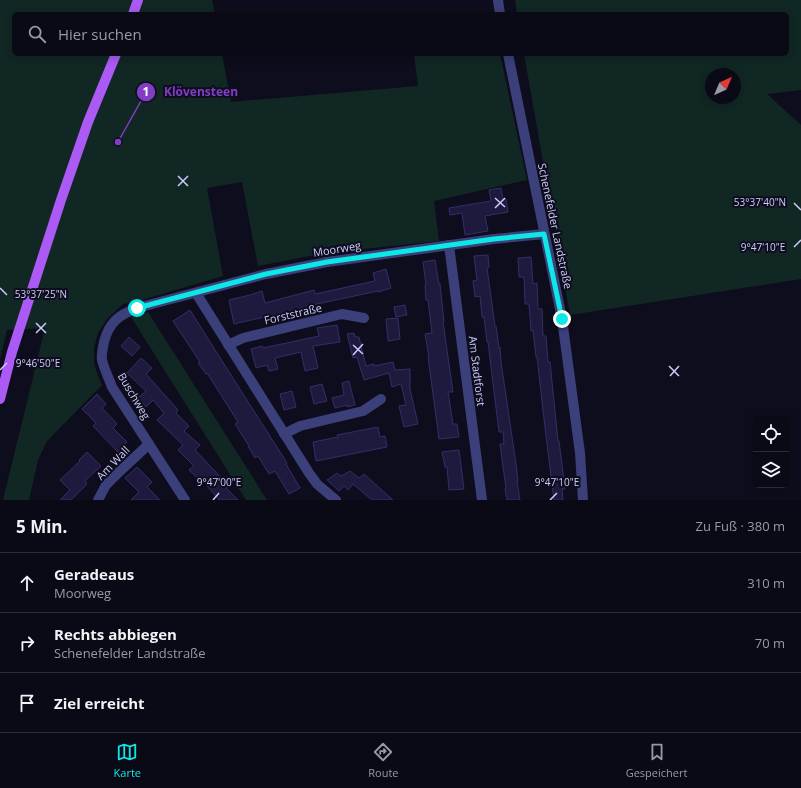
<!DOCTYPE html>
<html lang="de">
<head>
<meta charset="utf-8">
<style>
	body { margin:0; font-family:"Open Sans",sans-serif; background:#13131f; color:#f1f3f6 }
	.controls { position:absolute; right:12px; bottom:12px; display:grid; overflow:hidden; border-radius:6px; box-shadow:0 2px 10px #0003 }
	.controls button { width:36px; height:36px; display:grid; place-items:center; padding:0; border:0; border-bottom:1px solid #2a2b35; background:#0a0a16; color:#f1f3f6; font:20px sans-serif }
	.compass { position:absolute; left:705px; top:68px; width:36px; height:36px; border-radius:50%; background:#0a0a16; box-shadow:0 2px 10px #0003; rotate:44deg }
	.stop { position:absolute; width:12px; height:12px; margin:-9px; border:3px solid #0de7e6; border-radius:50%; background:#fff }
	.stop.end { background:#0de7e6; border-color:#fff; box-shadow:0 1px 4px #0008 }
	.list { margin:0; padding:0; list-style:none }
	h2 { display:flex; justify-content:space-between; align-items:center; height:52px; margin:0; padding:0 16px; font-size:17px }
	h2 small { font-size:13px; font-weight:400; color:#999aa1 }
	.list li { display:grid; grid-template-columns:26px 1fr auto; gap:12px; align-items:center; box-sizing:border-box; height:60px; padding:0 16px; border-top:1px solid #2a2b35 }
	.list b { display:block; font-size:15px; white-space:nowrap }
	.list p { margin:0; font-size:13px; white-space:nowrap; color:#999aa1 }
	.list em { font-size:13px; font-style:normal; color:#999aa1 }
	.icon { flex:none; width:22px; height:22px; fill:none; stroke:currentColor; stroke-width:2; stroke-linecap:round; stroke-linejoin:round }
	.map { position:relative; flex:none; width:801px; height:500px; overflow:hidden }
	.search { position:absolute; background:#0a0a16; box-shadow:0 2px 10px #0003; left:12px; right:12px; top:12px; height:44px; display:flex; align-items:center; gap:10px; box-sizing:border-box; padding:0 14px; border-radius:6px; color:#999aa1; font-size:15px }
	.sheet { height:232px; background:#0a0a16 }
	nav { display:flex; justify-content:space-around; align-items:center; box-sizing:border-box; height:56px; border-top:1px solid #2a2b35; background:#0a0a16; font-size:11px; color:#999aa1 }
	nav a { display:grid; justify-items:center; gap:2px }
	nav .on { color:#0de7e6 }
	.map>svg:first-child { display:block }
	.green { fill:#112724; fill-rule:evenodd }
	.building { fill:#1e1a3d; stroke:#332e68 }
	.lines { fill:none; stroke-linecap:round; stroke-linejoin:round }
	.minor { stroke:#3b3f7a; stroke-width:10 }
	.major { stroke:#ab5af5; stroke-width:10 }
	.route { stroke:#0de7e6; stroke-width:5 }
	.ticks { fill:none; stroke:#cdccfc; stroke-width:1.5 }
	.labels { text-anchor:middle; stroke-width:4; stroke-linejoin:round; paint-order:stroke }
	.street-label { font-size:11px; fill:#cdccfc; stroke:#0e0d1d }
	.ticks-label { font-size:10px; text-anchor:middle; fill:#cdccfc; stroke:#0e0d1d; stroke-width:4; stroke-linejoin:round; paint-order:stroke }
	.leader { fill:none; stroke:#833cc5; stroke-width:1.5 }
	.callout-dot { fill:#833cc5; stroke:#0e0d1d; stroke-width:1.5 }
	.mark-label { font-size:12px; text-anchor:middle; font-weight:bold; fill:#fff }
	.callout-label { font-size:12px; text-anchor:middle; font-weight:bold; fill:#833cc5; stroke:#0e0d1d; stroke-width:4; stroke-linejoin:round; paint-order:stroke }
</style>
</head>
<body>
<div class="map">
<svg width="801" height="500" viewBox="0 0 801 500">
	<rect width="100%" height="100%" fill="#0e0d1d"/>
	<!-- green -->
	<g class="green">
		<path d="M0 0H212L215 14H14V54H222L231 102 418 86 414 54H500L527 180 434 201 439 241 325 253 258 266 242 182 207 188 223 276 135 302 123 304 107 319 98 333 94 348V363L98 376 102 385 47 441 38 460 29 500H3L45 328 7 330 0 359Z"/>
		<path d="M515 0H801V90L767 94 801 125V279L570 315 524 54H787V14H517ZM711 74H735V98H711Z"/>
		<path d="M148 312 267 500H246L131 317Z"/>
	</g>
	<!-- building -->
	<g class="building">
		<path d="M501 188 503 200 506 199 508 212 485 216 488 231 465 235 462 213 450 215 449 208 491 201 489 190Z"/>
		<path d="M488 255 489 267 487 268 495 326H496L499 348 500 347 501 361V362L516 464 518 481H517L520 500H507L505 489 506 488 500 444H504L503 432H499L488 342H487L484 317H482L480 296 475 297 473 281 477 280 474 256Z"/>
		<path d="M531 257 533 284 537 283 538 309H542L543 336H546L548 362H550L558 441H559L565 489H562L563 500H554L546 436 543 410 537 357H536L533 330 531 331 529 304H525L524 277H519L518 258Z"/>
		<path d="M435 260 439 284H440L444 322H443L453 392H448L453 424H457L459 437 439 439 428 357H429L425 334 432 333 428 300H426L425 285H426L423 262Z"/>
		<path d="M386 269 391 288 378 292V291L317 304V307L308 309V307L234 324 229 300 250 295 262 291 265 303 314 290 315 294 375 281 373 273Z"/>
		<path d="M405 305 407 315 396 317 394 307Z"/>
		<path d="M190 310 210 342 287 463 286 464 300 488 289 494 275 471 269 474 258 456 255 458 248 446H249L235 424 238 422 207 373 206 374 198 363 200 362 173 321Z"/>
		<path d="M398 318 400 339 388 341 386 319Z"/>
		<path d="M337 325 340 342 313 346 318 368 305 371 301 352 275 358 278 369 269 371 267 365 256 368 251 349 262 346 263 348 319 336 317 328Z"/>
		<path d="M354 333 355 337H359L366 366 374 364V366L393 362 395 370 410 369V389L418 424 404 427 399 406 406 405 401 384 392 387 389 373 364 380 357 357 353 358 347 334Z"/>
		<path d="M129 337 140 347 132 356 121 346Z"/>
		<path d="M141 358 152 368 146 374 178 410 176 413 189 426 184 431 200 445 195 450 213 469 229 486 226 488 238 500H219L202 480 201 481 189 470 194 466 178 450 183 445 157 420 164 413 153 400 146 407 138 398 146 391 127 373Z"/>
		<path d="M349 381 355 405 347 407V405L335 408 332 398 344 395 342 383Z"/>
		<path d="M322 384 327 401 314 404 310 387Z"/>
		<path d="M292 391 296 407 284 410 280 394Z"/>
		<path d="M97 394 106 404 102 408 117 424 113 428 127 442 118 452 93 426 96 423 82 409Z"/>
		<path d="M378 427 380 437 385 436 387 447 316 461 313 442 338 437 337 435Z"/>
		<path d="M459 450 464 489 449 490 447 467H445L442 452Z"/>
		<path d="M87 452 101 466 85 481 87 484 71 500H60L70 490 60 480 80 461 79 460Z"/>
		<path d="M137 467 152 482 147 487 160 500H131L139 492 125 478Z"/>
		<path d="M350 471 359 478 364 474 393 500H372L353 484 348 490 344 486 339 491 327 480 337 473 341 476Z"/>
	</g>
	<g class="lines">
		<!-- minor -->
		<g class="minor">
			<path d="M498 0 500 14"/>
			<path d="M508 54 562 319 580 453 583 500"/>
			<path d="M449 245 482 500"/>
			<path d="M196 293 309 473 317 484 336 500"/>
			<path d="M228 345 243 338 342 314 364 318"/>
			<path d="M284 434 300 426 363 411 381 399"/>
			<path d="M98 500 106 485 118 473 149 444"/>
			<path d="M185 500 112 387C109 378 104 369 102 360 101 355 103 347 104 342 109 322 119 315 137 308L266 274 327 262 494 239 544 234"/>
		</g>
		<!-- major -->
		<g class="major">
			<path d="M133 14 138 0"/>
			<path d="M0 399 12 352 61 200 88 122 116 54"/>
		</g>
	</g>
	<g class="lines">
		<!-- route -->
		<path class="route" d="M137 308 266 274 327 262 494 239 544 234 562 319"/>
	</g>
	<!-- ticks -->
	<path class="ticks" d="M178 176 188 186M178 186 188 176M495 198 505 207M794 203 801 210M495 208 505 198M794 247 801 240M0 288 7 295M36 323 46 333M36 333 46 323M353 345 363 354M353 355 363 344M669 366 679 376M0 370 7 363M670 376 679 366M213 500 219 493M550 500 557 493"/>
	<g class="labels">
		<!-- street labels -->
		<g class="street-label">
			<text transform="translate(555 226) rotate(78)" y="4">Schenefelder Landstraße</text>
			<text transform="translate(337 249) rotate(-9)" y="4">Moorweg</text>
			<text transform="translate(293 314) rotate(-13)" y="4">Forststraße</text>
			<text transform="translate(477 371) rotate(83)" y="4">Am Stadtforst</text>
			<text transform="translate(134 396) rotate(59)" y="4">Buschweg</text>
			<text transform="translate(113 463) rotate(-46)" y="4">Am Wall</text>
		</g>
	</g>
	<g class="ticks-label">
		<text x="760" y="206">53°37'40"N</text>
		<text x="763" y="251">9°47'10"E</text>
		<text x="41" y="298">53°37'25"N</text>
		<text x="38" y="367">9°46'50"E</text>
		<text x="219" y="486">9°47'00"E</text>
		<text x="557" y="486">9°47'10"E</text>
	</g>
	<!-- callouts -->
	<path class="leader" d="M118 142L146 92"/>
	<g class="callout-dot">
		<circle cx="118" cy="142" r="4"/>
		<circle cx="146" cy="92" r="10"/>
	</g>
	<g class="mark-label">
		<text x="146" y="96">1</text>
	</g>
	<g class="callout-label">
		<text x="201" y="96">Klövensteen</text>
	</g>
</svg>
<div class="controls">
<button><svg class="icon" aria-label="locate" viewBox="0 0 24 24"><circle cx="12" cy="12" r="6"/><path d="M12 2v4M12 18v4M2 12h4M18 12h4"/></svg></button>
<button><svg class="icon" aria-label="layers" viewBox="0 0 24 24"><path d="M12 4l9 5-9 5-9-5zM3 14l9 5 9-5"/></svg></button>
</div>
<svg class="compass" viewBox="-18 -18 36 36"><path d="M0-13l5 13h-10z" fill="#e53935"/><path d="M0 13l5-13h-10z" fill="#999aa1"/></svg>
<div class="stop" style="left:137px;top:308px"></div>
<div class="stop end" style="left:562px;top:319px"></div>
<div class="search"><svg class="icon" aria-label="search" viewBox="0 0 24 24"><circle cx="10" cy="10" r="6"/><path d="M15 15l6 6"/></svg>Hier suchen</div>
</div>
<section class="sheet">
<h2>5 Min.<small>Zu Fuß · 380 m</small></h2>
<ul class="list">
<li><svg class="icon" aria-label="ahead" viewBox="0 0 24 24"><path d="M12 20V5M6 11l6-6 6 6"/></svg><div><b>Geradeaus</b><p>Moorweg</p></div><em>310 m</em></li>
<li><svg class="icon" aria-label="right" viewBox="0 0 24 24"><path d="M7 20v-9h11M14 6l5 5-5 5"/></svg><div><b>Rechts abbiegen</b><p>Schenefelder Landstraße</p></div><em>70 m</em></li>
<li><svg class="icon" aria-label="arrive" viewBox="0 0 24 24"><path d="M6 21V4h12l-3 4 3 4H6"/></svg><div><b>Ziel erreicht</b></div></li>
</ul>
</section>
<nav>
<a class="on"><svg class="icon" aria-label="map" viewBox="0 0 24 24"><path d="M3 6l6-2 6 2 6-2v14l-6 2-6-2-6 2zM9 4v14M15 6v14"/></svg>Karte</a>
<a><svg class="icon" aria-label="directions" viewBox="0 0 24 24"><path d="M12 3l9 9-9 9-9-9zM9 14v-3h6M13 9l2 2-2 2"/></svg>Route</a>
<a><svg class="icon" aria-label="saved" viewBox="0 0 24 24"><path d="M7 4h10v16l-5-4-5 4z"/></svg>Gespeichert</a>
</nav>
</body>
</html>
